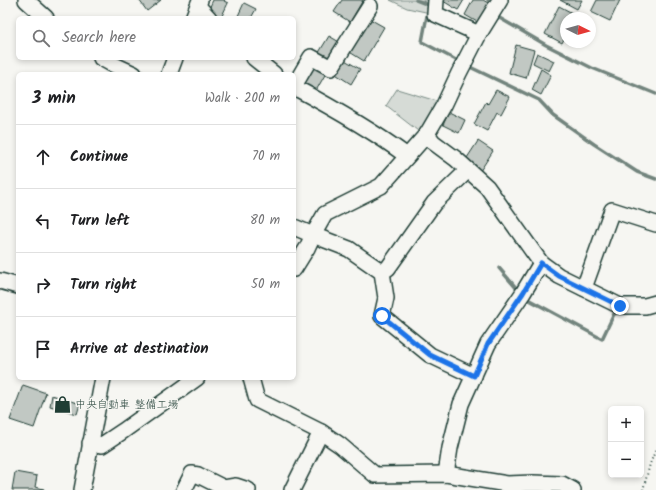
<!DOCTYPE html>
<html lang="en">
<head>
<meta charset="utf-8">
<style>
	body { margin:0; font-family:Kalam,"Klee One",sans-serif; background:#f6f6f6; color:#202124 }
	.controls { position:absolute; right:12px; bottom:12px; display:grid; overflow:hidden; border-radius:6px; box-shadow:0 2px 6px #0003 }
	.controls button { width:36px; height:36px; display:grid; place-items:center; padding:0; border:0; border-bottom:1px solid #e0e0e0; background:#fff; color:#202124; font:20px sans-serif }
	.compass { position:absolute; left:560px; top:12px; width:36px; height:36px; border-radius:50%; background:#fff; box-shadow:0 2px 6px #0003; rotate:95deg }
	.stop { position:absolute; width:12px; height:12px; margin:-9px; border:3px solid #1a73e8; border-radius:50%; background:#fff }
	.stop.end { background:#1a73e8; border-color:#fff; box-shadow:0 1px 4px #0008 }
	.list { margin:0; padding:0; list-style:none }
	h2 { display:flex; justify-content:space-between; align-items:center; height:52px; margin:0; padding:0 16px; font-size:17px }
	h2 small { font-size:13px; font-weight:400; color:#757577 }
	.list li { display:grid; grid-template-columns:26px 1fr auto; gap:12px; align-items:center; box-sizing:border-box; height:64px; padding:0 16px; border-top:1px solid #e0e0e0 }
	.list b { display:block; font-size:15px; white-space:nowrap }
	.list em { font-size:13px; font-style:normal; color:#757577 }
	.icon { flex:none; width:22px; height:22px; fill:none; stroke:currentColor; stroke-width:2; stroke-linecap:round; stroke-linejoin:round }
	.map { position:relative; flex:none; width:656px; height:490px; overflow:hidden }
	.search { position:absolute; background:#fff; box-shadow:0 2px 6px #0003; left:16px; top:16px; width:280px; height:44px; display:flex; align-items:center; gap:10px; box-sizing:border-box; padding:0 14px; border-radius:6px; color:#757577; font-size:15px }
	.panel { position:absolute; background:#fff; box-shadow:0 2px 6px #0003; left:16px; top:72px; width:280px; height:308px; border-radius:6px }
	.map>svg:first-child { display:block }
	.green { fill:#d6dbd6; stroke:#7a8c85 }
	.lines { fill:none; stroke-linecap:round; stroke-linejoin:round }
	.stream { stroke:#72847d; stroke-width:3.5 }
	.building { fill:#c1c8c3; stroke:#1f3d34 }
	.minor-casing { stroke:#1f3d34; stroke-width:18 }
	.path { stroke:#1f3d34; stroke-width:2; stroke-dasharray:1 3; stroke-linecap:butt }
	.minor { stroke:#f6f6f2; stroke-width:15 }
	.route { stroke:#1a73e8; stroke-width:5 }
	.labels { text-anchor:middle; stroke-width:3; stroke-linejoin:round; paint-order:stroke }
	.poi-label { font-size:11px; fill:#1f3d34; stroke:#f6f6f2; text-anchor:start }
</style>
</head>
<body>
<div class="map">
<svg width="656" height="490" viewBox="0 0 656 490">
	<rect width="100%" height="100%" fill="#f6f6f2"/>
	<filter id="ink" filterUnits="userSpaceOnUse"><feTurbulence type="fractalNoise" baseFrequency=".025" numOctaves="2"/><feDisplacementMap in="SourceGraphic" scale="8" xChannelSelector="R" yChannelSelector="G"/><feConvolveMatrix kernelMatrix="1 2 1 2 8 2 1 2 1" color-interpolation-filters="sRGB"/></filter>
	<g filter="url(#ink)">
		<!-- green -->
		<g class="green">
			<path d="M390 0H436L435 14 407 8Z"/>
			<path d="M397 89 443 103 422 134 386 106Z"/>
		</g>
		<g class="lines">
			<!-- stream -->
			<g class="stream">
				<path d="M416 0 429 5 422 42 456 60"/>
				<path d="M488 0 491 2"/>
				<path d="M496 16 546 45 592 68 656 94"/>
				<path d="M470 67 539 100 553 115 594 144 637 172 656 179"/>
				<path d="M499 268 518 290"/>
				<path d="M524 297 602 339 614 314 621 312"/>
			</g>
		</g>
		<!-- building -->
		<g class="building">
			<path d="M139 0H161L147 11Z"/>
			<path d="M213 0H225L224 1 228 3 221 18 207 13Z"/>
			<path d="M342 0H363L350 22 334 12Z"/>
			<path d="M444 0H464L458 10 443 1Z"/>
			<path d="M473 0H483L490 4 479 23 465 15Z"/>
			<path d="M560 0H582L577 9Z"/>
			<path d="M597 0H620L610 21 591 12Z"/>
			<path d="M244 3 256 9 251 18H237Z"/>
			<path d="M559 6 576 15 575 18H566V35L562 43 545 34Z"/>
			<path d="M368 18 384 27 364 61 348 51Z"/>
			<path d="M329 36 341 43 330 61 318 54Z"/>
			<path d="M516 45 534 50 526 78 509 73Z"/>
			<path d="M537 53 554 61 549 71 533 63Z"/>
			<path d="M343 59 360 69 351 84 334 73Z"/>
			<path d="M311 65 326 73 313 96 299 88Z"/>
			<path d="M541 69 551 75 541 95 532 90Z"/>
			<path d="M496 90 510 97 501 114 497 112 487 131 474 124 486 102 488 104Z"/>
			<path d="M449 112 465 120 459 133 443 125Z"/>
			<path d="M478 141 493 151 480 171 465 161Z"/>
			<path d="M23 385 46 393 34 428 10 420Z"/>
			<path d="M52 395 80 404 77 414 50 406Z"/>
			<path d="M15 472 37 476 35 487 44 489V490H12Z"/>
		</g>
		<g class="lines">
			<defs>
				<g id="minor">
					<path d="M26 0 46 18"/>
					<path d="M436 0 435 14 479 34"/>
					<path d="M198 6 209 18"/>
					<path d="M193 18 200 0"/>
					<path d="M101 58 110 63 134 74"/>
					<path d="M254 58 274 74"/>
					<path d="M169 74 175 58"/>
					<path d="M294 86 311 57 331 68 370 6"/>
					<path d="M294 87C333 108 372 130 407 156"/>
					<path d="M427 134 433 142 456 159 487 187 541 263 559 276 620 306H645L656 303"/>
					<path d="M294 227 313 235 349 249 382 272 386 298 382 316 430 355 474 376"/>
					<path d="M294 269 307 248 313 235 325 214 381 186 427 134 444 105 459 73 479 34 500 0"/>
					<path d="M382 272 388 268 434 203 468 170"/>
					<path d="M0 281 18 286"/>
					<path d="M584 288 612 210 656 224"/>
					<path d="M251 378 257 400 321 432 340 445 375 475 446 474 507 484 533 483 562 484 573 490"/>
					<path d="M90 443 102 445 123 431 197 378"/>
					<path d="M446 474 450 448 461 404 488 344 523 293 541 263"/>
					<path d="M82 490 103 378"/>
					<path d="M184 490 192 474 198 475 224 488 236 486 248 490"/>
					<path d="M292 490 321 432"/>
				</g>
			</defs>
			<!-- minor casing -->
			<use href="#minor" class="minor-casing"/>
			<!-- path -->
			<path class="path" d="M643 490 650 464 656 449"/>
			<!-- minor -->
			<use href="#minor" class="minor"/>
		</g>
	</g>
	<g class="lines" filter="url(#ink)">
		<!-- route -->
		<path class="route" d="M382 316 430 355 474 376 488 344 523 293 541 263 559 276 620 306"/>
	</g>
	<!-- icons -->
	<defs>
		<symbol id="shop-bare" viewBox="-9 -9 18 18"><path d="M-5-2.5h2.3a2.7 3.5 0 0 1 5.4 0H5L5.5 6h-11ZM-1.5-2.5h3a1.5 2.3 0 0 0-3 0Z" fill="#1f3d34" stroke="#f6f6f2" stroke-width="2.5" paint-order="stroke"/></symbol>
	</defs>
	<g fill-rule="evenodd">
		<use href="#shop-bare" x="50" y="392" width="25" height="25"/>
	</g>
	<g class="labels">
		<!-- poi labels -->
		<g class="poi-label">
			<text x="75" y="408">中央自動車 整備工場</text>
		</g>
	</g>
</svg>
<div class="controls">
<button>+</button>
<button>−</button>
</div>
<svg class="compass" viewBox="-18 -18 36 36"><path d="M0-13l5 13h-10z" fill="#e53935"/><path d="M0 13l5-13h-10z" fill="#757577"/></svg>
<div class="stop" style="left:382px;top:316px"></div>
<div class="stop end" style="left:620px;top:306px"></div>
<div class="search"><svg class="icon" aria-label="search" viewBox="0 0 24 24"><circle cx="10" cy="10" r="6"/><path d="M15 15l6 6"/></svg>Search here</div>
<section class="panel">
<h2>3 min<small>Walk · 200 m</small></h2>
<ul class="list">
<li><svg class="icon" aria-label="ahead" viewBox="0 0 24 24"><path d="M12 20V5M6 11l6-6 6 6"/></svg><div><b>Continue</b></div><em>70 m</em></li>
<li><svg class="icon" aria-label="left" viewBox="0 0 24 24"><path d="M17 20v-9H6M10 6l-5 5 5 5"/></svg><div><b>Turn left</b></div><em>80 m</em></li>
<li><svg class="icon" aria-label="right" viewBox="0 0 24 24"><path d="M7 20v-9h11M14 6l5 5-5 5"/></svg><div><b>Turn right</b></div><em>50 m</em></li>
<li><svg class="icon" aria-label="arrive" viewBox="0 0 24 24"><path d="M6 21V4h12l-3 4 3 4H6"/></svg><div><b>Arrive at destination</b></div></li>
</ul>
</section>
</div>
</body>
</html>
